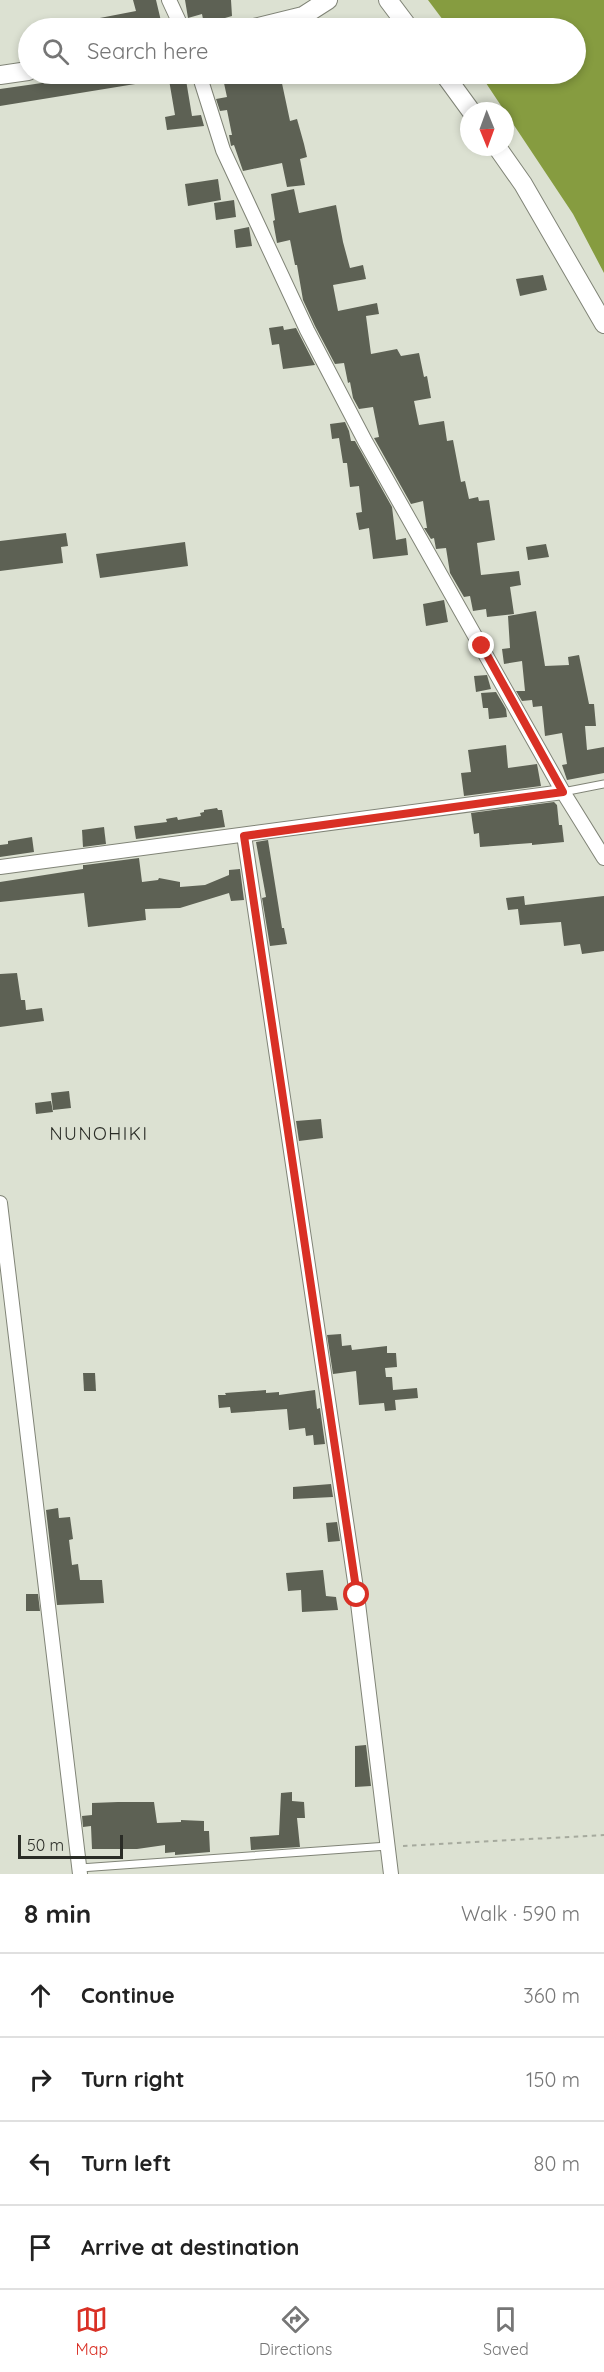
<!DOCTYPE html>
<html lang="en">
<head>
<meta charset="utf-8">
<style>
	body { margin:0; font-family:Quicksand,sans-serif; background:#f2f2f2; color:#222 }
	.compass { position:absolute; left:460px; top:102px; width:54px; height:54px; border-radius:50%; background:#fff; box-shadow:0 3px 9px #0003; rotate:179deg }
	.scale { position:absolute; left:18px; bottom:15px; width:105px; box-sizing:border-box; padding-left:6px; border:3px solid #2a2c26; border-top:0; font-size:16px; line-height:21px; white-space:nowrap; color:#2a2c26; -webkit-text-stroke:4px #dce1d2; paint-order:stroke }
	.stop { position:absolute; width:18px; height:18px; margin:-14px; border:4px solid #d93025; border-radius:50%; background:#fff }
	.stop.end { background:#d93025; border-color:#fff; box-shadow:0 2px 6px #0008 }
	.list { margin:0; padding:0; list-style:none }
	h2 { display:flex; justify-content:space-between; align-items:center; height:78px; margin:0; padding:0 24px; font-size:26px }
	h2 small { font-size:20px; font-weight:400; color:#767676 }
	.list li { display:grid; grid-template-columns:39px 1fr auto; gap:18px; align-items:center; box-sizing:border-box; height:84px; padding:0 24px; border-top:2px solid #e0e0e0 }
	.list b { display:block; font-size:22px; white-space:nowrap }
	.list em { font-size:20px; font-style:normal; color:#767676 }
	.icon { flex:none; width:33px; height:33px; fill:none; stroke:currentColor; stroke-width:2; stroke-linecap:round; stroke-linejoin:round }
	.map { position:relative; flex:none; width:604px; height:1874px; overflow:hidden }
	.search { position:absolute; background:#fff; box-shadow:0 3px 9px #0003; left:18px; right:18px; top:18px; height:66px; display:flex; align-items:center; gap:15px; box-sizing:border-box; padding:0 21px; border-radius:33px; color:#767676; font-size:22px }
	.sheet { height:414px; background:#fff }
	nav { display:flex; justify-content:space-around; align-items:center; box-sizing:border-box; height:84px; border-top:2px solid #e0e0e0; background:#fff; font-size:16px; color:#767676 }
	nav a { display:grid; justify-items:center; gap:3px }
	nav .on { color:#d93025 }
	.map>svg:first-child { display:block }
	.water { fill:#869c40 }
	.building { fill:#5d6154 }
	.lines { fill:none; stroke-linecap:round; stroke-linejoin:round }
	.service-casing { stroke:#808477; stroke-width:9 }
	.minor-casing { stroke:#808477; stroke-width:16 }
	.tertiary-casing { stroke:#808477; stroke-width:20 }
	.path { stroke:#a6aa9e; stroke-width:2; stroke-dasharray:4.5 4.5; stroke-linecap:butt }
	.service { stroke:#fff; stroke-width:7 }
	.minor { stroke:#fff; stroke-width:14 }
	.tertiary { stroke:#fff; stroke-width:18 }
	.route { stroke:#d93025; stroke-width:8 }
	.labels { text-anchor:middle; stroke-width:6; stroke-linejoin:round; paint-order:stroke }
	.quarter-label { font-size:18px; letter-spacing:1.5px; fill:#2a2c26; stroke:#dce1d2 }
</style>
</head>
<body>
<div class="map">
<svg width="604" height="1874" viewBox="0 0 604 1874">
	<rect width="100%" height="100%" fill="#dce1d2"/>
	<!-- water -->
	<path class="water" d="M428 0H604V273L573 214 480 74H576V28H449Z"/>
	<!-- building -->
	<g class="building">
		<path d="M133 0H156L161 21 137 25 138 28H74V23L136 11Z"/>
		<path d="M185 0H231L232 16 204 24 202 14 188 18Z"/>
		<path d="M105 74H165L166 79 0 106V89Z"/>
		<path d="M168 74H185L192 116 201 115 204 126 167 130 165 117 175 115Z"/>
		<path d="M222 74H280L290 121 297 119 304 144 307 157 300 159 305 185 287 187 282 163 243 171 234 145 231 146 229 135H232L227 110 220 111 216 99 227 97Z"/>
		<path d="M218 179 221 200 188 206 185 184Z"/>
		<path d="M294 189 299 213 336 205 343 242 350 268 363 265 366 279 333 285 338 311 377 303 379 314 366 316 371 354 397 349 401 356 419 353 424 377 427 376 431 398 414 401 419 425 444 421 447 441 453 440 461 482 465 481 469 499 478 497 479 501 489 500 495 540 477 543 481 575 519 571 521 585 510 587 514 614 487 617 486 609 473 611 470 596 464 597 450 573 446 548 436 549 434 538 431 539 424 528H427L423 501 411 504 374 438 379 437 373 407 359 409 353 398 350 382 348 383 344 363 335 364 315 326 303 300 297 265H295L290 240 277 243 273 221 275 220 271 194Z"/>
		<path d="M234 200 236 217 216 220 214 203Z"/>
		<path d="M249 227 252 246 236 248 234 230Z"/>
		<path d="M543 275 547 290 520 296 516 279Z"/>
		<path d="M283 326 284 330 296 328 315 365 283 369 279 344 272 345 269 328Z"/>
		<path d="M345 422 349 431 351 441H355L392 507 396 540 406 538 408 555 373 559 369 528 359 530 356 513 362 512 359 486 350 487 347 463H343L339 438 332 439 330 424Z"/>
		<path d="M66 533 68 546 61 547 63 563 0 571V541Z"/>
		<path d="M185 542 188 566 100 578 96 554Z"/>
		<path d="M546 544 549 557 528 560 526 547Z"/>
		<path d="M444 600 448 622 426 626 423 604Z"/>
		<path d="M536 611 545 666 569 665 568 657 579 655 589 704H594L596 726H585L587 750 604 747V773L567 780 562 765 567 764 562 733 545 736 542 706 533 707 532 700 522 701 516 691H525L522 661 504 664 502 649 510 648 508 616Z"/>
		<path d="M487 675 491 689 476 692 474 676Z"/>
		<path d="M496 692 506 709 507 717 489 719 488 708H483L481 693Z"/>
		<path d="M506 745 508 768 537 764 541 786 464 796 461 773 471 772 468 750Z"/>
		<path d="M554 802 557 805 559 825H562L564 842 532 845V843L480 847 479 833 474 834 471 813Z"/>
		<path d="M217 808 218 810H222L225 827 136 839 134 826 167 822 166 819 177 817 178 820 201 816 200 813 204 812V810Z"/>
		<path d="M104 827 106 844 83 847 82 830Z"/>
		<path d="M32 837 34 852 0 857V845L8 844V841Z"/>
		<path d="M268 840 282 928H284L287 944 270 946 262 898 266 897 256 842Z"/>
		<path d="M139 858 142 882 158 880 159 878 180 882V887L205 885 229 875V870L240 869 244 900 231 901 229 893 180 908 145 909 146 920 88 927 84 893 0 902V882L83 869V865H85Z"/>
		<path d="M524 896 525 905 604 896V951L582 954 580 944 564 946 561 922 520 925 518 909 508 910 506 898Z"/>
		<path d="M17 973 21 1000H25L26 1010 42 1008 44 1021 0 1027V974Z"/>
		<path d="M69 1091 71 1108 53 1110 51 1093Z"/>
		<path d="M51 1101 53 1112 36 1114 35 1103Z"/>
		<path d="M321 1119 323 1138 299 1141 296 1121Z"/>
		<path d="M341 1334 342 1346 351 1345 352 1350 387 1346V1353H396L397 1367 385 1368 386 1377H392L393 1390 417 1388 418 1398 395 1400 396 1410 385 1411 384 1403 359 1405 356 1371 333 1374 327 1335Z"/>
		<path d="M83 1373H95L96 1391H84Z"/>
		<path d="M266 1390V1393L279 1392V1395L315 1390 317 1409 320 1408 325 1444 314 1445 313 1435 306 1436 305 1428 289 1430 287 1409 231 1413 230 1407 219 1408 218 1395H226L225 1393Z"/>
		<path d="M331 1484 333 1497 293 1499V1487Z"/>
		<path d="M58 1508 59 1518 70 1517 73 1539 69 1540 72 1565 78 1564 80 1580H102L104 1603 57 1605 46 1510Z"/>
		<path d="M337 1522 340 1541 328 1542 326 1523Z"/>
		<path d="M323 1570 326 1596 336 1597 338 1610 302 1612 301 1590 288 1591 286 1573Z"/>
		<path d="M26 1594H38L40 1611H26Z"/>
		<path d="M366 1745 371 1786 355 1787V1746Z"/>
		<path d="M292 1792V1801L304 1802 305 1818H297L300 1847 251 1850 250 1837 279 1835 281 1793Z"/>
		<path d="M118 1802H154L157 1823 181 1822V1820L204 1821V1831H209L210 1852 175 1855V1852L165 1853V1845L137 1849H92L91 1826 83 1827 82 1816 92 1815V1803Z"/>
	</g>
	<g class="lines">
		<defs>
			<g id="service">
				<path d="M563 792 604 784"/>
				<path d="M80 1868 388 1846"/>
			</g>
			<g id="minor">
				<path d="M169 0 182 28"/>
				<path d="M199 74 223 150 307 330 365 441 563 792 604 858"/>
				<path d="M244 835 357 1595 391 1874"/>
				<path d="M0 867 563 792"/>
				<path d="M0 1203 80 1874"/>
			</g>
			<g id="tertiary">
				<path d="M388 0 409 28"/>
				<path d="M254 28 303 16 328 0"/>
				<path d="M444 74 471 111"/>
				<path d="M0 75 28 71"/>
				<path d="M497 147 523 184 604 324"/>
			</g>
		</defs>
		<!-- service casing -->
		<use href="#service" class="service-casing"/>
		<!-- minor casing -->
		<use href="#minor" class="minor-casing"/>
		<!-- tertiary casing -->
		<use href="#tertiary" class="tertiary-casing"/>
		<!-- path -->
		<path class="path" d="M403 1846 604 1835"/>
		<!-- service -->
		<use href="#service" class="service"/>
		<!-- minor -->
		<use href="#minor" class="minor"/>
		<!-- tertiary -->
		<use href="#tertiary" class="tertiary"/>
	</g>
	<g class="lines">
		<!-- route -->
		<path class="route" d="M357 1595 244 836 563 792 482 646"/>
	</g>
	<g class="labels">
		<!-- quarter labels -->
		<g class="quarter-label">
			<text x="99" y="1140">NUNOHIKI</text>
		</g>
	</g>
</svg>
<svg class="compass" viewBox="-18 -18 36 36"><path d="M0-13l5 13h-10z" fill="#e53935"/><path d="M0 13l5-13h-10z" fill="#767676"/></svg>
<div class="scale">50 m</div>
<div class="stop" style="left:357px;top:1595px"></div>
<div class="stop end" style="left:482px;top:646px"></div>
<div class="search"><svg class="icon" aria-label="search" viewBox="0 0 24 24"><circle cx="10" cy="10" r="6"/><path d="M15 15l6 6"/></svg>Search here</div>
</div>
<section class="sheet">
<h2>8 min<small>Walk · 590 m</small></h2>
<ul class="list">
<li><svg class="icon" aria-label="ahead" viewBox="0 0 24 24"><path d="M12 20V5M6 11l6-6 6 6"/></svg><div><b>Continue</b></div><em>360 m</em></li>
<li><svg class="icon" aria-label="right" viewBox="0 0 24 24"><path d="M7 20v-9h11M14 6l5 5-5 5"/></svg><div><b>Turn right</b></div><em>150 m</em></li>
<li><svg class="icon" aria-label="left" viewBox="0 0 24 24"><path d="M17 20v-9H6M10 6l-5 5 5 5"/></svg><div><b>Turn left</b></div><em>80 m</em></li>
<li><svg class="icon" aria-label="arrive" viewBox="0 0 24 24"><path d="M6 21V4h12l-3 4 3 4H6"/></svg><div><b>Arrive at destination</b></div></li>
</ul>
</section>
<nav>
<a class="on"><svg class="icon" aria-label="map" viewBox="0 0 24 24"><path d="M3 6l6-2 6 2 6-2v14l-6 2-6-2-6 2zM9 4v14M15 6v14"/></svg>Map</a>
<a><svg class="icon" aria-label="directions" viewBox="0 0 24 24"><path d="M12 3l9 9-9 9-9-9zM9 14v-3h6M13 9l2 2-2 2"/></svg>Directions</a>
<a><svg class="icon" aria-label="saved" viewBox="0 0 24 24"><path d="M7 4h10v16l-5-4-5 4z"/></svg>Saved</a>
</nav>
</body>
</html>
